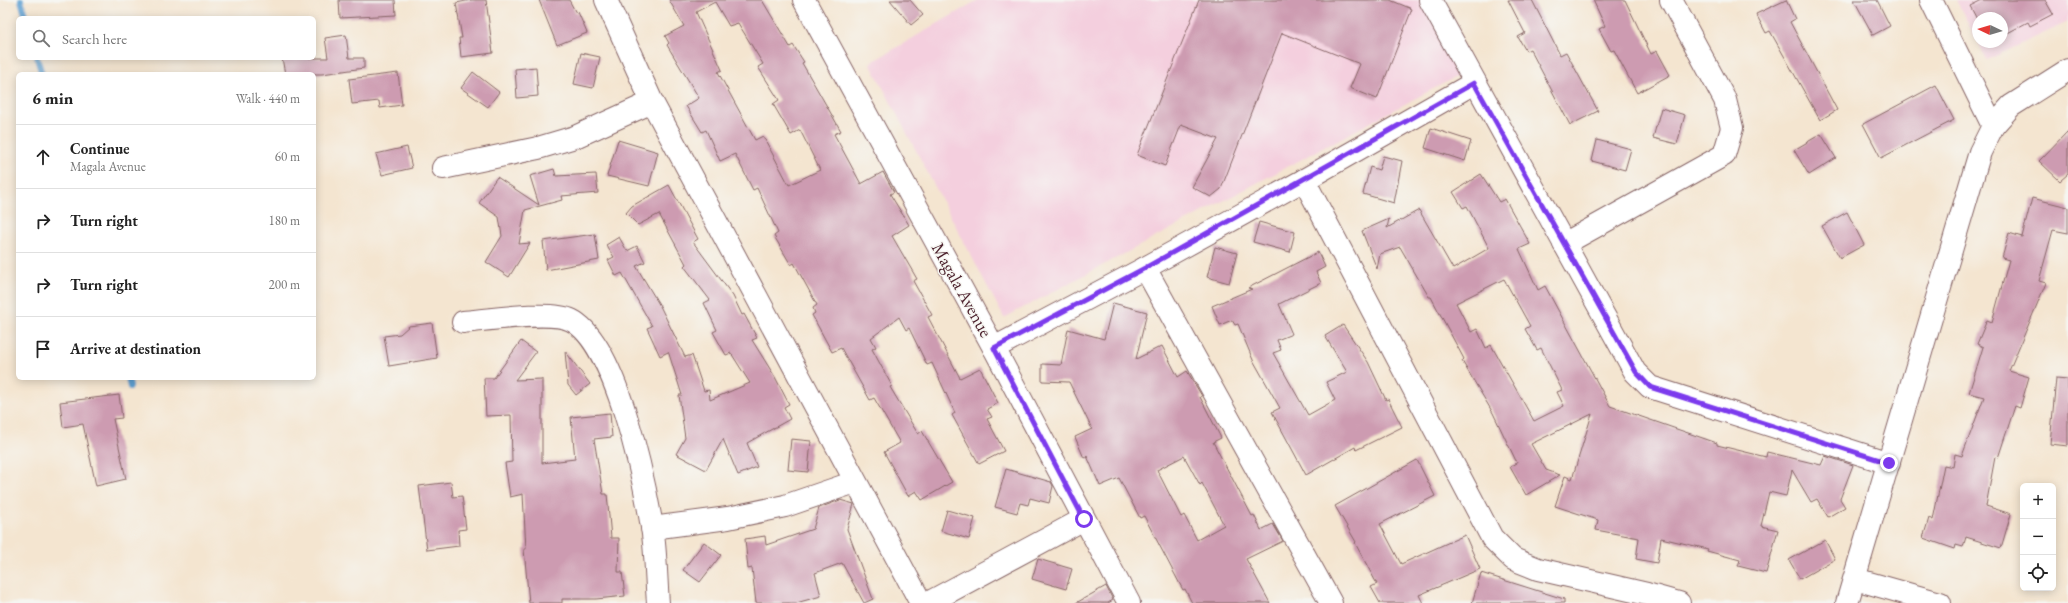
<!DOCTYPE html>
<html lang="en">
<head>
<meta charset="utf-8">
<style>
	body { margin:0; font-family:"EB Garamond",serif; background:#f2f2f2; color:#222 }
	.controls { position:absolute; right:12px; bottom:12px; display:grid; overflow:hidden; border-radius:6px; box-shadow:0 2px 10px #0003 }
	.controls button { width:36px; height:36px; display:grid; place-items:center; padding:0; border:0; border-bottom:1px solid #e0e0e0; background:#fff; color:#222; font:20px sans-serif }
	.compass { position:absolute; left:1972px; top:12px; width:36px; height:36px; border-radius:50%; background:#fff; box-shadow:0 2px 10px #0003; rotate:274deg }
	.stop { position:absolute; width:12px; height:12px; margin:-9px; border:3px solid #7c3aed; border-radius:50%; background:#fff }
	.stop.end { background:#7c3aed; border-color:#fff; box-shadow:0 1px 4px #0008 }
	.list { margin:0; padding:0; list-style:none }
	h2 { display:flex; justify-content:space-between; align-items:center; height:52px; margin:0; padding:0 16px; font-size:17px }
	h2 small { font-size:13px; font-weight:400; color:#767676 }
	.list li { display:grid; grid-template-columns:26px 1fr auto; gap:12px; align-items:center; box-sizing:border-box; height:64px; padding:0 16px; border-top:1px solid #e0e0e0 }
	.list b { display:block; font-size:15px; white-space:nowrap }
	.list p { margin:0; font-size:13px; white-space:nowrap; color:#767676 }
	.list em { font-size:13px; font-style:normal; color:#767676 }
	.icon { flex:none; width:22px; height:22px; fill:none; stroke:currentColor; stroke-width:2; stroke-linecap:round; stroke-linejoin:round }
	.map { position:relative; flex:none; width:2068px; height:603px; overflow:hidden }
	.search { position:absolute; background:#fff; box-shadow:0 2px 10px #0003; left:16px; top:16px; width:300px; height:44px; display:flex; align-items:center; gap:10px; box-sizing:border-box; padding:0 14px; border-radius:6px; color:#767676; font-size:15px }
	.panel { position:absolute; background:#fff; box-shadow:0 2px 10px #0003; left:16px; top:72px; width:300px; height:308px; border-radius:6px }
	.map>svg:first-child { display:block }
	.built { fill:#f4cfde; fill-rule:evenodd }
	.lines { fill:none; stroke-linecap:round; stroke-linejoin:round }
	.stream { stroke:#5ea0d2; stroke-width:6 }
	.building { fill:#cd9bb1; fill-rule:evenodd }
	.minor-casing { stroke:#866465; stroke-width:24 }
	.minor { stroke:#fff; stroke-width:22 }
	.route { stroke:#7c3aed; stroke-width:5 }
	.labels { text-anchor:middle; stroke-width:3; stroke-linejoin:round; paint-order:stroke }
	.street-label { font-size:18px; fill:#4a1f2b; stroke:#f6f6f2 }
</style>
</head>
<body>
<div class="map">
<svg width="2068" height="603" viewBox="0 0 2068 603">
	<rect width="100%" height="100%" fill="#f6f6f2"/>
	<filter id="ink" filterUnits="userSpaceOnUse"><feTurbulence type="fractalNoise" baseFrequency=".025" numOctaves="2"/><feDisplacementMap in="SourceGraphic" scale="8" xChannelSelector="R" yChannelSelector="G"/><feConvolveMatrix kernelMatrix="1 2 1 2 8 2 1 2 1" color-interpolation-filters="sRGB"/></filter>
	<filter id="wash" filterUnits="userSpaceOnUse"><feTurbulence type="fractalNoise" baseFrequency=".012" numOctaves="4" result="noise"/><feDisplacementMap in="SourceGraphic" scale="16" xChannelSelector="R" yChannelSelector="G"/><feGaussianBlur stdDeviation="0.9" result="paint"/><feColorMatrix in="noise" values="0 0 0 0 0 0 0 0 0 0 0 0 0 0 0 0 0 1.4 0 .05"/><feComposite in="paint" operator="in"/></filter>
	<g filter="url(#wash)">
		<rect width="100%" height="100%" fill="#f4e5d0"/>
		<!-- built -->
		<g class="built">
			<path d="M978 0H1421L1463 73 1004 318 870 63Z"/>
			<path d="M1956 0H2068V22L1987 60ZM1978 18H2002V42H1978Z"/>
		</g>
		<g class="lines">
			<!-- stream -->
			<g class="stream">
				<path d="M21 0 26 18"/>
				<path d="M37 58 42 74"/>
				<path d="M128 378 130 387"/>
			</g>
		</g>
		<g id="blocks">
			<!-- building -->
			<g class="building">
				<path d="M339 0H395L396 15 340 18Z"/>
				<path d="M471 0H486L493 53 461 57 459 38H462L456 3Z"/>
				<path d="M539 0H569L576 13 578 12 587 33 557 45Z"/>
				<path d="M669 0H762L790 47 793 45 804 62 802 63 841 131 834 134 861 184 883 172 894 192 890 194 909 225 892 236 917 279 913 281 932 315 928 317 960 378 980 368 998 403 987 409 992 417 987 419 1004 451 979 464 952 415 955 413 932 363 927 365 909 328 906 330 899 317 871 338 876 347 872 349 892 386 890 387 918 434 922 431 952 482 922 500 916 491 908 496 884 452 900 443 874 398 870 400 841 348 832 352 812 315 815 313 813 308 817 305 794 263 791 265 774 236 778 233 757 188 753 190 735 154 720 161 706 130 702 132 686 106 699 98 667 45 669 43 665 36 684 26ZM715 2 729 26 738 23 763 64 758 67 779 100 773 104 791 135 800 130 820 170 789 185 763 136 755 140 718 72 722 70 696 12Z"/>
				<path d="M890 0H910L923 15 911 25Z"/>
				<path d="M1199 0H1390L1412 9 1377 99 1350 88 1360 64 1282 33 1221 189 1211 197 1192 187 1218 139 1181 125 1165 166 1137 155Z"/>
				<path d="M1508 0H1532L1560 55 1566 52 1598 111 1570 125 1530 49 1526 51 1518 37 1525 33Z"/>
				<path d="M1593 0H1625L1651 54 1657 51 1670 75 1637 93 1614 50 1611 51 1599 29 1605 26Z"/>
				<path d="M1786 0 1795 19 1790 22 1837 110 1820 120 1770 31 1766 33 1756 14Z"/>
				<path d="M1854 0H1877L1890 26 1873 35Z"/>
				<path d="M1982 0H2045L2053 14 2030 26 2028 22 2002 36V18H1978V21L1970 6Z"/>
				<path d="M346 35 349 58H364V68L322 74H285L282 58H328L325 38Z"/>
				<path d="M581 53 600 57 593 88 574 84Z"/>
				<path d="M536 67 538 96 517 98 515 69Z"/>
				<path d="M473 72 499 92 488 107 461 88Z"/>
				<path d="M398 73 402 105 380 108 379 101 352 104 349 79Z"/>
				<path d="M1936 85 1954 120 1881 158 1863 124Z"/>
				<path d="M1661 108 1685 115 1677 144 1653 138Z"/>
				<path d="M1431 128 1471 141 1465 161 1425 148Z"/>
				<path d="M2068 131V174L2060 181 2039 161Z"/>
				<path d="M1821 134 1836 158 1809 175 1794 150Z"/>
				<path d="M618 140 658 152 649 186 607 176Z"/>
				<path d="M1597 140 1631 149 1625 170 1592 161Z"/>
				<path d="M407 147 412 168 382 175 376 154Z"/>
				<path d="M1383 156 1402 161 1394 203 1363 194 1370 167 1379 170Z"/>
				<path d="M554 169 556 176 596 174 598 193 561 196 562 200 525 210 519 244 530 243 509 277 486 262 502 236 499 217 479 203 497 177 539 205 530 176Z"/>
				<path d="M1481 174 1499 202 1505 199 1530 244 1519 249 1538 290 1545 286 1610 406 1717 443V445L1766 457 1767 452 1821 465 1825 456 1853 465 1840 499 1845 507 1828 517 1817 499 1811 502 1792 470 1786 496 1769 492 1761 526 1778 530 1766 573 1738 566 1740 560 1707 551 1708 549 1661 538 1657 563 1636 559 1639 538 1596 530 1598 520 1555 506 1565 476 1572 479 1592 414 1531 444 1546 470 1560 475 1526 495 1510 467 1517 463 1493 413 1462 361 1464 359 1431 297H1429L1400 247 1380 254 1377 269 1362 231 1389 219 1387 228 1419 210 1453 269 1489 248 1467 206 1463 208 1453 192ZM1504 279 1530 326 1525 329 1537 350 1541 348 1562 390 1557 392 1564 406 1534 421 1491 345 1486 348 1477 329 1471 332 1456 303Z"/>
				<path d="M669 185 698 239 693 242 733 296 742 315 744 314 757 338 752 340 775 377 789 404 784 407 790 419 747 443 757 467 738 475 723 439 706 470 676 454 685 438 679 395H682L669 354 668 352 660 356 647 328 652 326 622 273 616 276 608 260 614 257 606 245 619 237 627 251 637 246 645 262 636 266 660 306 685 357 692 355 704 391 709 390 710 400 750 383 731 353 726 355 713 332 717 330 704 303 710 300 684 266 686 264 659 214 638 225 626 213 632 206Z"/>
				<path d="M2032 198 2068 207V233L2053 230 2039 281 2046 283 2009 371 2029 377 2020 408 2015 406 1998 458 1995 457 1986 506 2011 514 2001 548 1966 537 1963 547 1956 545 1955 549 1923 538 1929 518 1933 520 1944 465 1953 467 1955 454 1962 456 1984 397 1969 393 1983 347 1977 344 1987 320 1992 322 2009 260 2002 258 2009 233 2022 237Z"/>
				<path d="M1847 212 1864 245 1840 258 1822 226Z"/>
				<path d="M1259 222 1295 232 1290 252 1253 242Z"/>
				<path d="M595 234 599 260 546 270 543 241Z"/>
				<path d="M1215 247 1237 253 1229 283 1207 277Z"/>
				<path d="M1318 252 1325 267 1316 272 1321 283 1279 304 1292 334 1277 340 1281 350 1273 353 1308 415 1335 400 1326 382 1347 372 1325 336 1343 325 1368 362 1386 400 1388 399 1402 427 1356 450 1355 447 1306 475 1272 412 1280 408 1253 360 1238 324 1235 325 1232 320 1220 325 1212 306 1252 289 1248 288Z"/>
				<path d="M1113 303 1147 312 1136 359 1162 346 1178 377 1187 371 1202 396 1200 397 1221 438 1213 442 1252 516 1254 515 1261 530 1273 524 1283 541 1246 559 1270 603H1192L1185 589 1183 590 1144 516 1140 518 1119 478 1100 486 1087 456 1084 458 1075 437 1092 429 1069 382 1042 381V364L1061 365 1068 329 1104 339ZM1184 456 1200 485 1202 483 1224 525 1197 540 1184 515 1181 517 1157 470Z"/>
				<path d="M432 323 437 358 389 366 384 336 400 334 409 326Z"/>
				<path d="M521 341 536 352 515 380 542 379V463L575 459 571 417 610 413 612 437 594 439 603 494H607L611 538H619L618 572H622L625 596 596 599H562V603H529L524 549H526L523 494 510 497 505 463 512 462 511 415 486 416 484 378H494Z"/>
				<path d="M565 351 590 384 576 395 568 385Z"/>
				<path d="M2056 378 2068 379V446L2050 444Z"/>
				<path d="M119 395 122 418 113 419 126 479 96 486 83 424 63 427 60 402Z"/>
				<path d="M791 439 811 441 808 472 788 470Z"/>
				<path d="M1417 460 1435 496 1380 524 1401 564 1465 535 1480 569 1419 595 1423 603H1380L1371 587 1377 584 1355 543 1356 542 1335 506Z"/>
				<path d="M1006 469 1051 482 1053 486 1049 503 1030 498 1028 505 1020 503 1017 513 995 507Z"/>
				<path d="M451 482 453 497 462 496 466 529 458 530 459 546 427 550 419 486Z"/>
				<path d="M840 500 854 504 847 529 873 599 864 603 842 563 815 573 821 596 796 603H756L752 568 748 569 745 539 765 536 766 545 813 529 819 508Z"/>
				<path d="M947 510 975 518 969 539 941 531Z"/>
				<path d="M1825 540 1835 559 1800 579 1789 560Z"/>
				<path d="M704 542 721 555 700 582 683 570Z"/>
				<path d="M1038 559 1072 569 1066 589 1032 579Z"/>
				<path d="M1481 573 1564 599V603H1472Z"/>
				<path d="M1106 586 1113 600 1108 603H1076Z"/>
			</g>
		</g>
	</g>
	<g filter="url(#ink)">
		<use href="#blocks" fill-opacity="0" stroke="#866465" stroke-width="1"/>
		<g class="lines">
			<defs>
				<g id="minor">
					<path d="M606 0 652 102 921 603"/>
					<path d="M804 0 994 348 1129 603"/>
					<path d="M1430 0 1635 372 1650 387 1889 463"/>
					<path d="M1931 0 1993 126"/>
					<path d="M1474 83 1304 180 1492 538 1513 559 1538 569 1647 594 1679 603"/>
					<path d="M443 168 538 148 575 137 652 102"/>
					<path d="M1564 244 1724 155 1732 128 1725 100 1671 0"/>
					<path d="M1145 268 1331 603"/>
					<path d="M463 322C487 320 551 310 571 320 616 342 644 480 652 527 656 552 656 578 658 603"/>
					<path d="M994 348 1145 268 1304 180"/>
					<path d="M652 528 728 518 785 506 855 482"/>
					<path d="M1855 579 1940 603"/>
					<path d="M928 603 1084 519"/>
					<path d="M1847 603 1980 152 1993 126 2011 106 2068 70"/>
				</g>
			</defs>
			<!-- minor casing -->
			<use href="#minor" class="minor-casing"/>
			<!-- minor -->
			<use href="#minor" class="minor"/>
		</g>
	</g>
	<g class="lines" filter="url(#ink)">
		<!-- route -->
		<path class="route" d="M1084 519 994 348 1145 268 1474 83 1636 372 1650 387 1889 463"/>
	</g>
	<g class="labels">
		<!-- street labels -->
		<g class="street-label">
			<text transform="translate(962 290) rotate(61)" y="6">Magala Avenue</text>
		</g>
	</g>
</svg>
<div class="controls">
<button>+</button>
<button>−</button>
<button><svg class="icon" aria-label="locate" viewBox="0 0 24 24"><circle cx="12" cy="12" r="6"/><path d="M12 2v4M12 18v4M2 12h4M18 12h4"/></svg></button>
</div>
<svg class="compass" viewBox="-18 -18 36 36"><path d="M0-13l5 13h-10z" fill="#e53935"/><path d="M0 13l5-13h-10z" fill="#767676"/></svg>
<div class="stop" style="left:1084px;top:519px"></div>
<div class="stop end" style="left:1889px;top:463px"></div>
<div class="search"><svg class="icon" aria-label="search" viewBox="0 0 24 24"><circle cx="10" cy="10" r="6"/><path d="M15 15l6 6"/></svg>Search here</div>
<section class="panel">
<h2>6 min<small>Walk · 440 m</small></h2>
<ul class="list">
<li><svg class="icon" aria-label="ahead" viewBox="0 0 24 24"><path d="M12 20V5M6 11l6-6 6 6"/></svg><div><b>Continue</b><p>Magala Avenue</p></div><em>60 m</em></li>
<li><svg class="icon" aria-label="right" viewBox="0 0 24 24"><path d="M7 20v-9h11M14 6l5 5-5 5"/></svg><div><b>Turn right</b></div><em>180 m</em></li>
<li><svg class="icon" aria-label="right" viewBox="0 0 24 24"><path d="M7 20v-9h11M14 6l5 5-5 5"/></svg><div><b>Turn right</b></div><em>200 m</em></li>
<li><svg class="icon" aria-label="arrive" viewBox="0 0 24 24"><path d="M6 21V4h12l-3 4 3 4H6"/></svg><div><b>Arrive at destination</b></div></li>
</ul>
</section>
</div>
</body>
</html>
